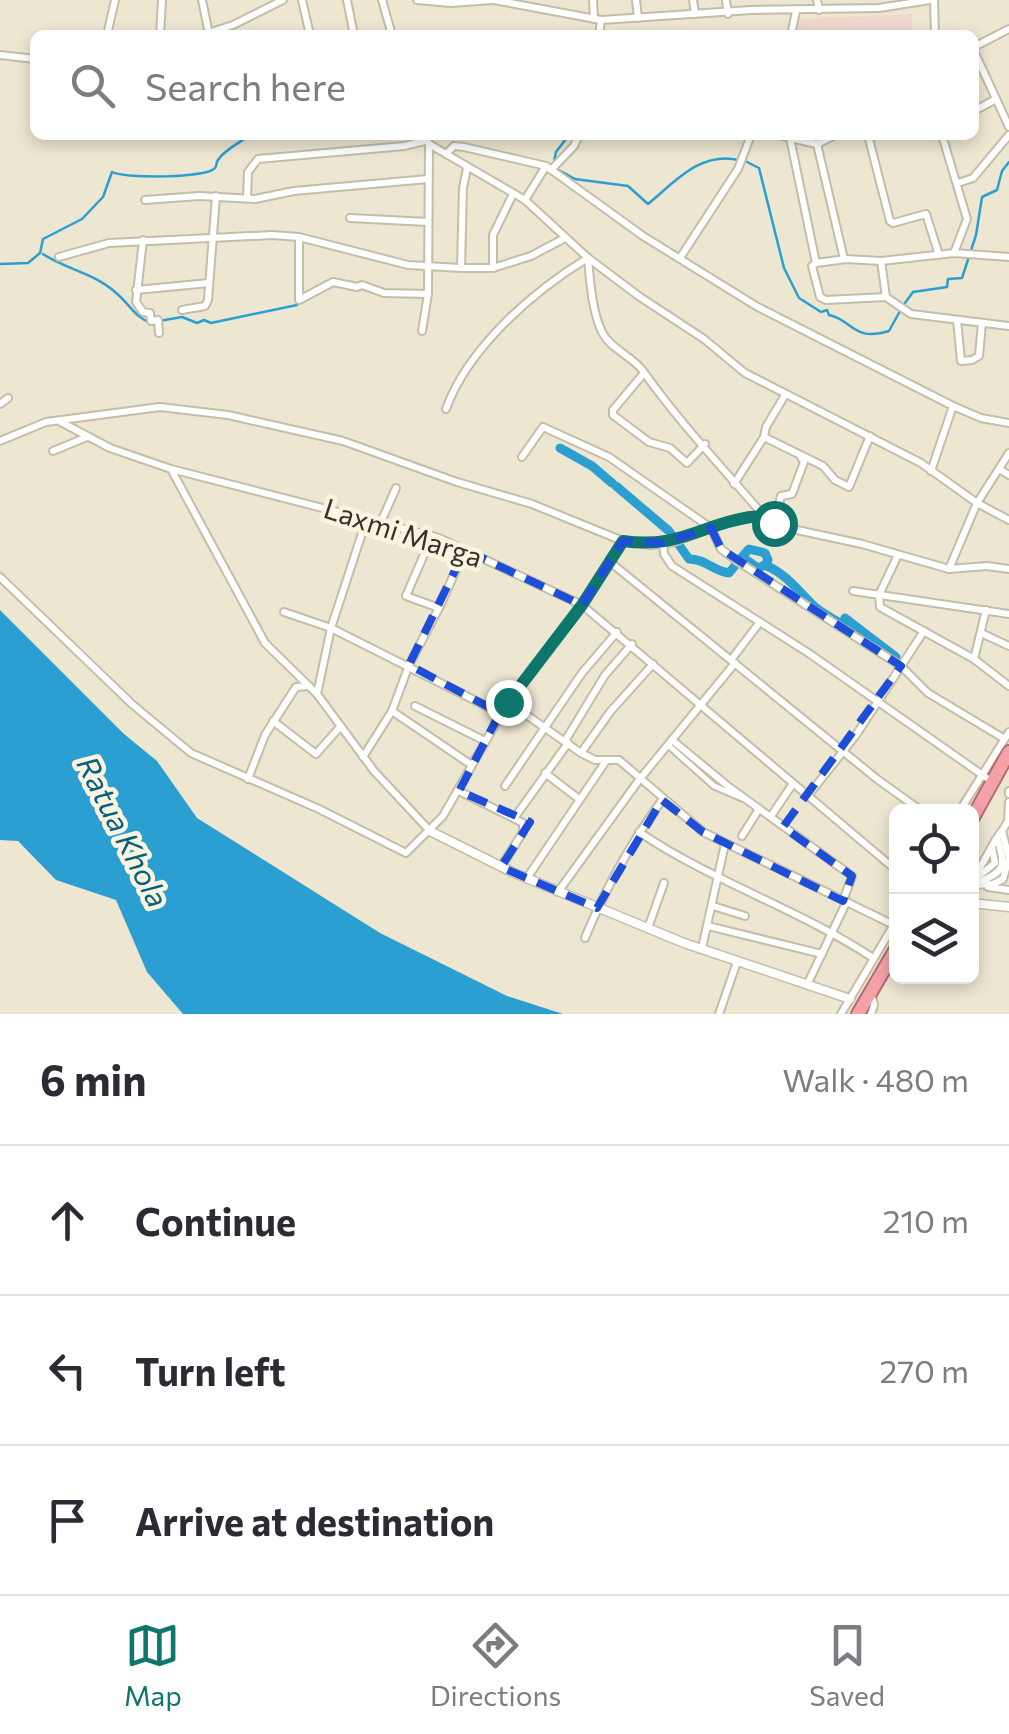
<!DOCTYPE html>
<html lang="en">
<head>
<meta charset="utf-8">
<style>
	body { margin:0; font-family:Commissioner,sans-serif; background:#f7f7f7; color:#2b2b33 }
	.controls { position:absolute; right:30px; bottom:30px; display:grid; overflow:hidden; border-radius:15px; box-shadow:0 5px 15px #0003 }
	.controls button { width:90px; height:90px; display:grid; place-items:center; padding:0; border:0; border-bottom:2px solid #e1e1e2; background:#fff; color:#2b2b33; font:50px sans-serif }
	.stop { position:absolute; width:30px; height:30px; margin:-22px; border:8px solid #0f766e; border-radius:50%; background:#fff }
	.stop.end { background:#0f766e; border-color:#fff; box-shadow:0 2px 10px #0008 }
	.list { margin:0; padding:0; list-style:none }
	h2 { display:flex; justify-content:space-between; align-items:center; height:130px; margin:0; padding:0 40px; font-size:42px }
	h2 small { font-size:32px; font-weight:400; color:#7c7c81 }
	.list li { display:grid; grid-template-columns:65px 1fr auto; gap:30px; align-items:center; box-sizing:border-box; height:150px; padding:0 40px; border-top:2px solid #e1e1e2 }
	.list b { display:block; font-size:38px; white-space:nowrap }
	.list em { font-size:32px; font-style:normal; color:#7c7c81 }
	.icon { flex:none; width:55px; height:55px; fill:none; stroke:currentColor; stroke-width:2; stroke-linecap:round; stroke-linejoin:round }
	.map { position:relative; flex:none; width:1009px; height:1014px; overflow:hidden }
	.search { position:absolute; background:#fff; box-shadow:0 5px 15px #0003; left:30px; right:30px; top:30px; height:110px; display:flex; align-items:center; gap:25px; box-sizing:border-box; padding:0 35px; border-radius:15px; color:#7c7c81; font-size:38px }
	.sheet { height:580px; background:#fff }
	nav { display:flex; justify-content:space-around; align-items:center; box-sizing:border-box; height:140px; border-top:2px solid #e1e1e2; background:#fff; font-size:28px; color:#7c7c81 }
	nav a { display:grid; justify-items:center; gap:5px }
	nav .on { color:#0f766e }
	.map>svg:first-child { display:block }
	.education { fill:#efd7ce }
	.water { fill:#2b9fd1 }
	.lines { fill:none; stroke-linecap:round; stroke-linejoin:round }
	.stream { stroke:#2b9fd1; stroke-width:2.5 }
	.river { stroke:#2b9fd1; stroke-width:9 }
	.pedestrian-casing { stroke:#c4bda8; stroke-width:9 }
	.minor-casing { stroke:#c4bda8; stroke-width:10 }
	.tertiary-casing { stroke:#c4bda8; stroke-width:11 }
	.trunk-casing { stroke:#b26b6f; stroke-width:16 }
	.pedestrian { stroke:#fff; stroke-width:5 }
	.minor { stroke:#fff; stroke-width:6 }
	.tertiary { stroke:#fff; stroke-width:8 }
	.trunk { stroke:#f6a0a8; stroke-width:12 }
	.route { stroke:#0f766e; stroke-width:12 }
	.marked { fill:none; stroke:#1d4ed8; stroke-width:8; stroke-dasharray:20 12; stroke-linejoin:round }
	.labels { text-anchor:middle; stroke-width:9; stroke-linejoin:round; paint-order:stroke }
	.street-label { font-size:28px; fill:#36332b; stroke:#fbf4de }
	.water-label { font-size:30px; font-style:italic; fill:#045f81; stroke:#fbf4de }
</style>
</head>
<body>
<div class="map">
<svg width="1009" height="1014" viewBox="0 0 1009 1014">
	<rect width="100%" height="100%" fill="#ede6d1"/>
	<!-- education -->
	<path class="education" d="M912 14V35H794L799 19Z"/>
	<!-- water -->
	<path class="water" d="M0 610 124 734 157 761 197 818 380 933 507 996 563 1014H183L147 972 116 900 56 880 18 841 0 840Z"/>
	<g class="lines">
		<!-- stream -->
		<g class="stream">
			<path d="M376 135 379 138 408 135"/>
			<path d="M554 162 556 152 569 135"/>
			<path d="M747 162 759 168 784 268 799 298 821 312 827 310 829 315C853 320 853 342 889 331L900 311"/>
			<path d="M555 168 575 179 628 186 648 204C675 182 700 151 739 160"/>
			<path d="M43 254C65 269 94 273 115 292 128 302 135 318 151 323"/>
			<path d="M0 264 28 263 40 253 43 239 82 219 103 197 112 172C126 179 207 178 215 168 217 166 216 162 218 160 224 150 241 142 250 135"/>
			<path d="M905 303 913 292 947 287 948 279 962 278 976 235 982 197 997 190 1002 171 1009 162"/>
			<path d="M159 321 182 317 197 323 204 320 211 323 297 305"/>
		</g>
		<!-- river -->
		<g class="river">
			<path d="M560 448 592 466 612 483"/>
			<path d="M616 486 669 531 689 559C706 559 713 571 729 573L742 557 758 568 765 565C788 575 798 591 815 607 823 614 834 619 843 625L845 618 896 657"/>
			<path d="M742 557 749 549 765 553 768 560 765 565"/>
		</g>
		<defs>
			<path id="pedestrian" d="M668 745 714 786 742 798"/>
			<g id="minor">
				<path d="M202 0 209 34"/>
				<path d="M302 0 310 35"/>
				<path d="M347 0 354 35"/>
				<path d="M382 0 392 35"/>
				<path d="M417 0 451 3 493 0"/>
				<path d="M494 0 601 20 751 10 879 8 930 0"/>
				<path d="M593 0 594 19"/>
				<path d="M636 0 638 18"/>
				<path d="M693 0 695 14"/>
				<path d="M726 0 728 14"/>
				<path d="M817 0 819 10"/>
				<path d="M934 0 935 35"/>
				<path d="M107 35 115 0"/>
				<path d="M160 35 162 0"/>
				<path d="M202 35 233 25 283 0"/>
				<path d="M599 35 601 20"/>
				<path d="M791 35 796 11"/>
				<path d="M974 47 1009 29"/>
				<path d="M974 51 1009 127"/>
				<path d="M0 55 35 59"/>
				<path d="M974 111 996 99"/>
				<path d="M423 135 429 144 525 200 588 258 640 297 704 339 745 373 921 463 977 503 1009 520"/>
				<path d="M780 135 790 138 816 263 846 259 881 261 954 253 1009 257"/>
				<path d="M868 135 890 221 893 223 926 214 939 255"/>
				<path d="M942 135 967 219 954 253"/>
				<path d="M790 138 817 144 835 135"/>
				<path d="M817 144 844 259"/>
				<path d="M446 154 454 146 464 147 546 166 643 236 756 306 953 406 931 471"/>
				<path d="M551 170 574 146 579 135"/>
				<path d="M958 183 973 178 1009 135"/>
				<path d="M247 198 248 172 258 159 404 146 425 141"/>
				<path d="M145 200 199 196 255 199 294 191 428 179"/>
				<path d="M525 200 546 166"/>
				<path d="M350 218 428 222"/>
				<path d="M299 237V300L333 282 357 287 362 285 384 293 428 294"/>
				<path d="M143 240 136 302 143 312 150 313 151 321 158 320 159 333"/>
				<path d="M59 257 109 243 272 235 299 237 408 265 461 268H493L531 256 565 238"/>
				<path d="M680 258 738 169 751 135"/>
				<path d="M881 261 886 297 911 314 1009 326"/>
				<path d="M816 263 812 266 820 297 826 300 886 297"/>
				<path d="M461 268 463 188 467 168"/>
				<path d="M493 268V235L513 194"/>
				<path d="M136 290 209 283"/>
				<path d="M182 310 205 306 208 300 216 196"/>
				<path d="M957 320 961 361 972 360 979 356 982 323"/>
				<path d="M422 331 428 294 429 144"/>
				<path d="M644 373 613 410V415L649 442 670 448 687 463 705 444"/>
				<path d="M0 404 8 398"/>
				<path d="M953 406 981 418 1009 423"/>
				<path d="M446 409C468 348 533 291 588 258 590 281 592 313 603 334 611 349 633 357 643 371 679 422 722 467 763 515"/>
				<path d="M59 421 110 448 171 469 439 538 582 605 896 870"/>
				<path d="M764 437 823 466 835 480 849 487 870 436"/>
				<path d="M0 441 46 422 160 407 228 415 343 441 457 482 532 504 623 541 651 545 674 542 727 522 763 516 797 530 862 544 949 569 987 566 1009 569"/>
				<path d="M53 451 87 437"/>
				<path d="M522 457 543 427 609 457 711 528 721 549 737 561 901 666 928 693 1003 738"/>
				<path d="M171 469 265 643 317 694 374 771 430 831"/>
				<path d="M999 469 1009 475"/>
				<path d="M734 484 764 437 766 427 785 395"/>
				<path d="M381 522 396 488"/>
				<path d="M774 523 781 496 792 494 804 462 801 457"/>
				<path d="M432 536 406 596 439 608 465 550"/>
				<path d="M663 543 664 554 672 566 810 654 991 781"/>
				<path d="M898 555 879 595 880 607 974 659 1009 686"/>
				<path d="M610 562 877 779 923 812"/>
				<path d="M949 569 977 503 1009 453"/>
				<path d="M0 577 133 705 191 753 319 809 406 853 443 816 508 702 582 605 623 541"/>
				<path d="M853 591 1009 614"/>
				<path d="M284 612 331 628 500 713"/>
				<path d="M981 633 1009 646"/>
				<path d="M974 659 986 610"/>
				<path d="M731 660 760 622"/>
				<path d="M317 694 331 628 367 518"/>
				<path d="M508 702 581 753 595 760H619L703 832 896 926"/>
				<path d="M415 706 483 740"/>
				<path d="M392 711 470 764"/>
				<path d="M273 721 316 754 340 727"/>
				<path d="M672 740 729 787 852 876 843 901"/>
				<path d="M565 741 605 675 632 644"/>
				<path d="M581 753 610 712 653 664"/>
				<path d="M363 757 392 711 409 665 439 608"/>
				<path d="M545 773 579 799"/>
				<path d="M248 779 265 735 296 687 309 686"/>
				<path d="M505 786 582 673 617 632"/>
				<path d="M459 791 523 823V832L501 867"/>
				<path d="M1009 791V794"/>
				<path d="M807 797 856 735 924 631"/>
				<path d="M959 812 1009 732"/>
				<path d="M771 816 792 785"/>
				<path d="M515 817 568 743"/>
				<path d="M1008 821 1009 802"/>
				<path d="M639 832C713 882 799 909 873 958"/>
				<path d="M742 836 759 809"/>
				<path d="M527 878 606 761"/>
				<path d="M975 879 995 863 992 847"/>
				<path d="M972 882 996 839"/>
				<path d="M978 882C1006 872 1006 865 997 838L1001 832"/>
				<path d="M972 885 993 884 1003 879 1009 858 1002 831 1008 821"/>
				<path d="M988 887 1009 890"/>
				<path d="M558 892 639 780 735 663"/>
				<path d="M713 906 745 916"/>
				<path d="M708 926 822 954"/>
				<path d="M648 928 664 883"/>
				<path d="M585 938C605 889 631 843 662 800"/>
				<path d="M702 948 725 844"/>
				<path d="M807 985 846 903"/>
				<path d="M719 1014 737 962"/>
				<path d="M841 1014 896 921"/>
				<path d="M871 1014 874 1005 872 996"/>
			</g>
			<g id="tertiary">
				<path d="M430 831 512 872 684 943 850 999"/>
				<path d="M972 903 1009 907"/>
			</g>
			<g id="trunk">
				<path d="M972 819 1009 752"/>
				<path d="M858 1014 896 949"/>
			</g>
		</defs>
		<!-- pedestrian casing -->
		<use href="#pedestrian" class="pedestrian-casing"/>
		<!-- minor casing -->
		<use href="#minor" class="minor-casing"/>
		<!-- tertiary casing -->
		<use href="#tertiary" class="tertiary-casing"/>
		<!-- trunk casing -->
		<use href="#trunk" class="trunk-casing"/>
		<!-- pedestrian -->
		<use href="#pedestrian" class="pedestrian"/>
		<!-- minor -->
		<use href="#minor" class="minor"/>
		<!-- tertiary -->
		<use href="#tertiary" class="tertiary"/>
		<!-- trunk -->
		<use href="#trunk" class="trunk"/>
	</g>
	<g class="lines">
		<!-- route -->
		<path class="route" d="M508 702 582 605 623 541C679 549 700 525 750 517L764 516 774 523"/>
	</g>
	<!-- marked area -->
	<path class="marked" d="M711 528 721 549 901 666 783 827 852 876 843 901 703 832 662 800 597 908 501 867 530 822 459 791 500 713 409 665 465 550 582 605 623 541 663 543Z"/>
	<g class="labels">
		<!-- street labels -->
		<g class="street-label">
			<text transform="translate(403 533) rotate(18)" y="10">Laxmi Marga</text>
		</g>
		<!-- water labels -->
		<g class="water-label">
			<text transform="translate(122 832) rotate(63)" y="10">Ratua Khola</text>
		</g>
	</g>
</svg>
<div class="controls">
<button><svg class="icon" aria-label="locate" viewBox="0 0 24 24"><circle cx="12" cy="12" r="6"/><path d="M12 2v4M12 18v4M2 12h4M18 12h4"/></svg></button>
<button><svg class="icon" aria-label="layers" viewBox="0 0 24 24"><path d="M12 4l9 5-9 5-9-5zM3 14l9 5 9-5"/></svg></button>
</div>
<div class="stop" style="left:774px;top:523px"></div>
<div class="stop end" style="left:508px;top:702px"></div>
<div class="search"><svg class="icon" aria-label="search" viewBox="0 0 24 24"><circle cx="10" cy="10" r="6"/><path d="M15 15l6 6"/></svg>Search here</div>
</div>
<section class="sheet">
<h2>6 min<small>Walk · 480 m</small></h2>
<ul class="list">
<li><svg class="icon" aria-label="ahead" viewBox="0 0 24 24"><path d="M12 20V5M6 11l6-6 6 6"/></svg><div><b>Continue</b></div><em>210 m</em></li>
<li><svg class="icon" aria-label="left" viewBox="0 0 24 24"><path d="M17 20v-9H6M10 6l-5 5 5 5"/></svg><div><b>Turn left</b></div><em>270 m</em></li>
<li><svg class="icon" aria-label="arrive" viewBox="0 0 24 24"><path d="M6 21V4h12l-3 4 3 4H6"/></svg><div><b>Arrive at destination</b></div></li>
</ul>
</section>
<nav>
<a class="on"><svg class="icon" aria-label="map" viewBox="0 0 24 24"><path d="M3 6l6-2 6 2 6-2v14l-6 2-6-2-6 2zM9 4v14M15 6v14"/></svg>Map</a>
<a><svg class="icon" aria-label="directions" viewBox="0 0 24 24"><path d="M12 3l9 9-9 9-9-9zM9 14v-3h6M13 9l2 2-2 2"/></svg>Directions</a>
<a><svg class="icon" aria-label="saved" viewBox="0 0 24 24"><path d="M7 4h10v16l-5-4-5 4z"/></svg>Saved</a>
</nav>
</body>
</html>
